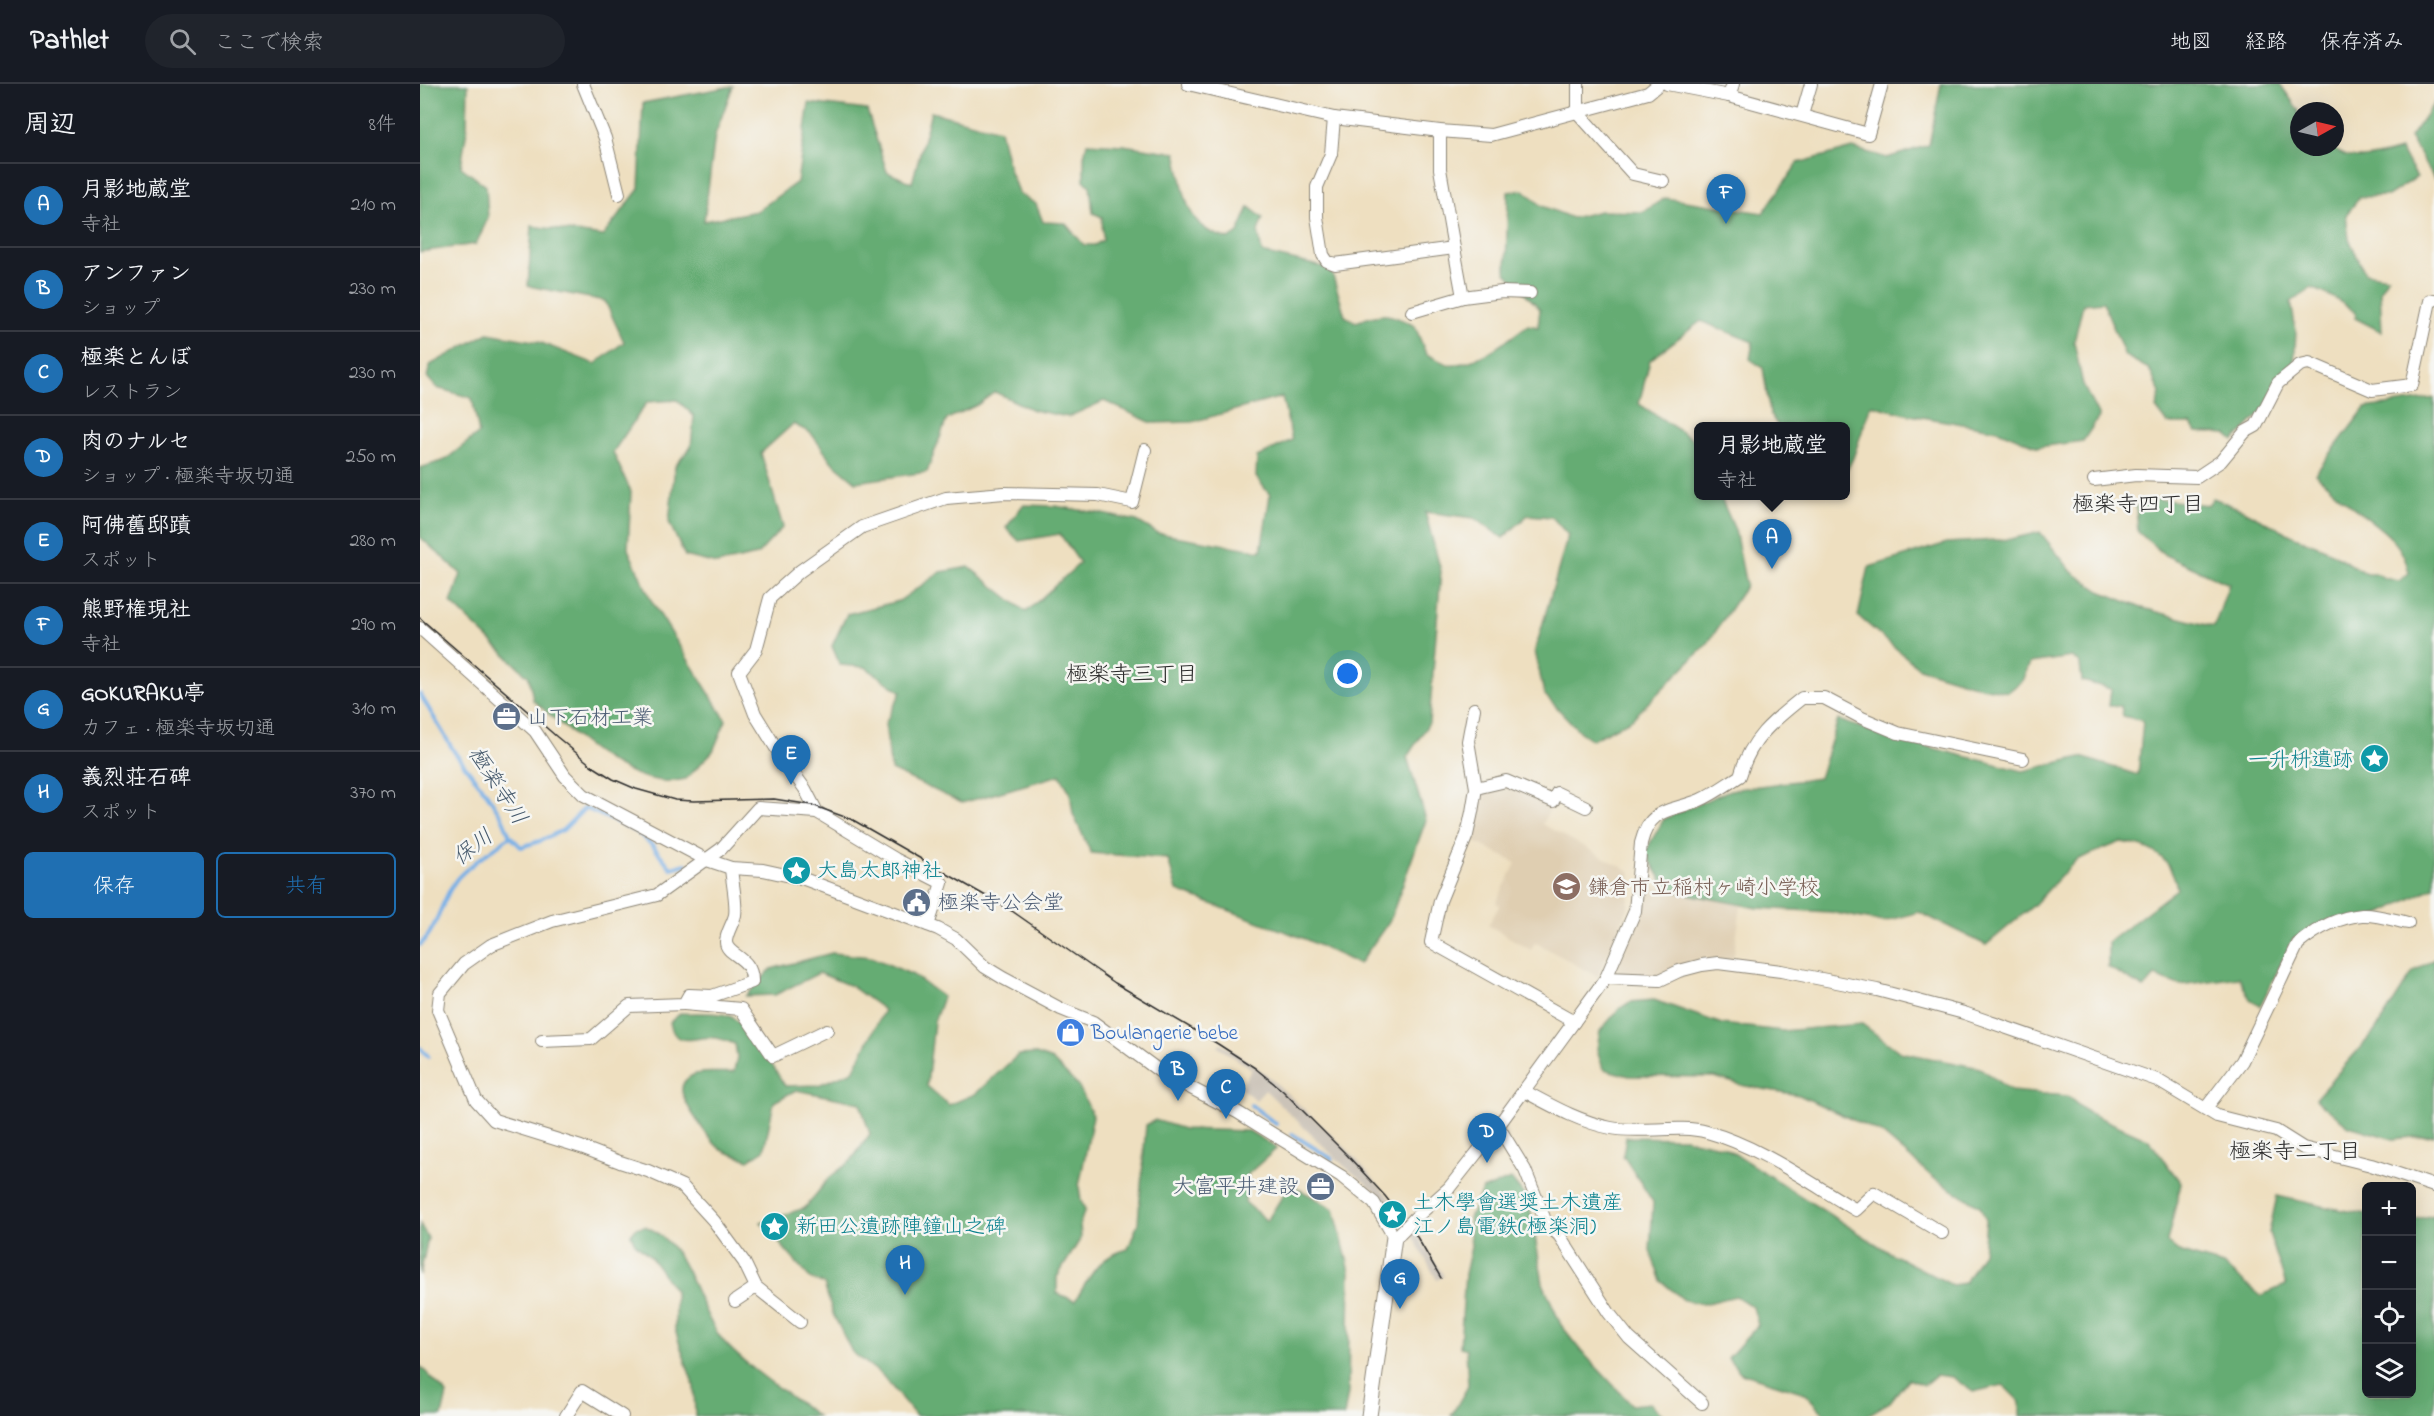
<!DOCTYPE html>
<html lang="ja">
<head>
<meta charset="utf-8">
<style>
	body { margin:0; font-family:"Indie Flower","Klee One",sans-serif; background:#20242c; color:#f1f3f6 }
	.controls { position:absolute; right:18px; bottom:18px; display:grid; overflow:hidden; border-radius:9px; box-shadow:0 6px 24px #0002 }
	.controls button { width:54px; height:54px; display:grid; place-items:center; padding:0; border:0; border-bottom:2px solid #363941; background:#171b24; color:#f1f3f6; font:30px sans-serif }
	.compass { position:absolute; left:1870px; top:18px; width:54px; height:54px; border-radius:50%; background:#171b24; box-shadow:0 6px 24px #0002; rotate:82deg }
	.you { position:absolute; left:928px; top:590px; width:21px; height:21px; margin:-15px; border:4px solid #fff; border-radius:50%; background:#1a73e8; box-shadow:0 0 0 9px #1a73e833 }
	.badge { display:grid; place-items:center; width:39px; height:39px; border-radius:50%; background:#1f6fb2; color:#fff; font-size:20px; font-weight:700 }
	.pin { position:absolute; translate:-50% -50px; filter:drop-shadow(0 2px 3px #0008) }
	.pin::after { content:''; position:absolute; top:32px; width:21px; height:18px; background:inherit; clip-path:polygon(0 0,100% 0,50% 100%) }
	.popup { position:absolute; left:1274px; top:338px; width:156px; height:78px; box-sizing:border-box; display:grid; place-content:center; border-radius:9px; background:#171b24; filter:drop-shadow(0 2px 4px #0005); font-size:20px; white-space:nowrap; color:#9ea1a6 }
	.popup b { font-size:22px; color:#f1f3f6 }
	.popup::after { content:''; position:absolute; left:50%; top:100%; margin-left:-12px; border:12px solid transparent; border-top-color:#171b24 }
	.list { margin:0; padding:0; list-style:none }
	h2 { display:flex; justify-content:space-between; align-items:center; height:78px; margin:0; padding:0 24px; font-size:26px }
	h2 small { font-size:20px; font-weight:400; color:#9ea1a6 }
	.list li { display:grid; grid-template-columns:39px 1fr auto; gap:18px; align-items:center; box-sizing:border-box; height:84px; padding:0 24px; border-top:2px solid #363941 }
	.list b { display:block; font-size:22px; white-space:nowrap }
	.list p { margin:0; font-size:20px; white-space:nowrap; color:#9ea1a6 }
	.list em { font-size:20px; font-style:normal; color:#9ea1a6 }
	.actions { display:flex; gap:12px; padding:18px 24px }
	.actions a { flex:1; padding:14px 0; border:2px solid #1f6fb2; border-radius:9px; text-align:center; font-size:21px; color:#1f6fb2 }
	.actions .main { background:#1f6fb2; color:#fff }
	.icon { flex:none; width:33px; height:33px; fill:none; stroke:currentColor; stroke-width:2; stroke-linecap:round; stroke-linejoin:round }
	.map { position:relative; flex:none; width:2014px; height:1332px; overflow:hidden }
	header { display:flex; align-items:center; gap:36px; box-sizing:border-box; height:84px; padding:0 30px; background:#171b24; border-bottom:2px solid #363941 }
	header strong { font-size:28px }
	nav { display:flex; gap:33px; margin-inline-start:auto; font-size:21px }
	.search { width:420px; height:54px; background:#20242c; display:flex; align-items:center; gap:15px; box-sizing:border-box; padding:0 21px; border-radius:33px; color:#9ea1a6; font-size:22px }
	main { display:flex }
	aside { flex:1; background:#171b24 }
	.map>svg:first-child { display:block }
	.built { fill:#dfceb1 }
	.industrial { fill:#cbc3b8 }
	.forest { fill:#65ac73; stroke:#486c4f; stroke-width:1.5 }
	.lines { fill:none; stroke-linecap:round; stroke-linejoin:round }
	.stream { stroke:#76afe6; stroke-width:4 }
	.minor-casing { stroke:#8c8576; stroke-width:14 }
	.tertiary-casing { stroke:#8c8576; stroke-width:17 }
	.minor { stroke:#fff; stroke-width:12 }
	.tertiary { stroke:#fff; stroke-width:15 }
	.tram { stroke:#2b2b2b; stroke-width:1.5 }
	.minor-bridge-casing { stroke:#8c8576; stroke-width:14; stroke-linecap:butt }
	.minor-bridge { stroke:#fff; stroke-width:12 }
	.labels { text-anchor:middle; stroke-width:5; stroke-linejoin:round; paint-order:stroke }
	.service-label { font-size:21px; fill:#4e5e75; stroke:#f6f6f2; text-anchor:start }
	.culture-label { font-size:21px; fill:#0d838f; stroke:#f6f6f2; text-anchor:start }
	.education-label { font-size:21px; fill:#785e54; stroke:#f6f6f2; text-anchor:start }
	.shop-label { font-size:21px; fill:#366cbe; stroke:#f6f6f2; text-anchor:start }
	.neighbourhood-label { font-size:22px; fill:#2b2b2b; stroke:#f6f6f2 }
	.water-label { font-size:22px; font-style:italic; fill:#45596c; stroke:#f6f6f2 }
</style>
</head>
<body>
<header>
<strong>Pathlet</strong>
<div class="search"><svg class="icon" aria-label="search" viewBox="0 0 24 24"><circle cx="10" cy="10" r="6"/><path d="M15 15l6 6"/></svg>ここで検索</div>
<nav><a>地図</a><a>経路</a><a>保存済み</a></nav>
</header>
<main>
<aside>
<h2>周辺<small>8件</small></h2>
<ul class="list">
<li><span class="badge">A</span><div><b>月影地蔵堂</b><p>寺社</p></div><em>210 m</em></li>
<li><span class="badge">B</span><div><b>アンファン</b><p>ショップ</p></div><em>230 m</em></li>
<li><span class="badge">C</span><div><b>極楽とんぼ</b><p>レストラン</p></div><em>230 m</em></li>
<li><span class="badge">D</span><div><b>肉のナルセ</b><p>ショップ · 極楽寺坂切通</p></div><em>250 m</em></li>
<li><span class="badge">E</span><div><b>阿佛舊邸蹟</b><p>スポット</p></div><em>280 m</em></li>
<li><span class="badge">F</span><div><b>熊野権現社</b><p>寺社</p></div><em>290 m</em></li>
<li><span class="badge">G</span><div><b>GOKURAKU亭</b><p>カフェ · 極楽寺坂切通</p></div><em>310 m</em></li>
<li><span class="badge">H</span><div><b>義烈荘石碑</b><p>スポット</p></div><em>370 m</em></li>
</ul>
<div class="actions"><a class="main">保存</a><a>共有</a></div>
</aside>
<div class="map">
<svg width="2014" height="1332" viewBox="0 0 2014 1332">
	<rect width="100%" height="100%" fill="#f6f6f2"/>
	<filter id="ink" filterUnits="userSpaceOnUse"><feTurbulence type="fractalNoise" baseFrequency=".0167" numOctaves="2"/><feDisplacementMap in="SourceGraphic" scale="12" xChannelSelector="R" yChannelSelector="G"/><feConvolveMatrix kernelMatrix="1 2 1 2 8 2 1 2 1" color-interpolation-filters="sRGB"/></filter>
	<filter id="wash" filterUnits="userSpaceOnUse"><feTurbulence type="fractalNoise" baseFrequency=".008" numOctaves="4" result="noise"/><feDisplacementMap in="SourceGraphic" scale="24" xChannelSelector="R" yChannelSelector="G"/><feGaussianBlur stdDeviation="1.35" result="paint"/><feColorMatrix in="noise" values="0 0 0 0 0 0 0 0 0 0 0 0 0 0 0 0 0 1.4 0 .05"/><feComposite in="paint" operator="in"/></filter>
	<g filter="url(#wash)">
		<rect width="100%" height="100%" fill="#eedfc0"/>
		<!-- built -->
		<g class="built">
			<path d="M1083 699 1132 721 1122 740 1211 788 1208 824 1178 893 1115 858 1111 866 1068 841 1080 821 1076 819 1096 779 1049 755 1061 706Z"/>
			<path d="M1224 799 1321 822 1313 877 1285 874 1266 878 1239 892 1195 891 1219 829Z"/>
		</g>
		<!-- industrial -->
		<path class="industrial" d="M801 959 845 989 927 1065 983 1129 1024 1192 1017 1196 992 1151 958 1109 924 1082 845 1006 836 1016 820 1004 832 985 798 963Z"/>
		<!-- forest -->
		<g class="forest">
			<path d="M0 0H48L47 45 41 83 66 102 68 134 56 160 0 168Z"/>
			<path d="M1521 0H1860L1879 27V63H1911C1932 81 1956 73 1980 66L1997 93 1968 112 1940 113 1926 131 1929 155 1945 189 1968 193 1960 206 1962 248 1935 234 1936 229C1922 218 1909 210 1892 204L1871 218 1876 247 1874 283 1840 330 1814 357 1806 350 1776 348 1771 340H1748L1736 324 1740 309 1729 285 1705 272 1683 218 1663 220 1654 258 1663 301 1679 333 1663 357 1618 363 1578 346 1490 331 1451 321 1433 374 1426 388V342H1358L1350 330 1343 284 1330 275 1333 258 1281 237 1230 276 1219 320 1275 357 1278 364V412H1300L1315 446 1326 501 1288 559 1212 635 1172 656 1160 648 1124 610 1115 567 1148 451 1132 433 1108 431 1083 454 1054 434 1005 428 1021 487 1009 639 987 673 1006 736 970 836 939 880 885 855 757 807 748 775 671 769 653 730 650 708 640 691 542 719 471 686 465 640 481 608 445 583 420 581 412 562 427 530 479 517 521 488 549 483 606 528 660 479 640 450 599 457 586 444 603 421 635 422 678 429 717 437 737 449 841 467 850 411 836 393 837 373 872 356 862 313 772 338 732 339 684 317 648 333 613 326 575 308 557 321 527 335 507 388 436 398 412 378 391 349 373 340 341 369 363 443 337 471 297 480 265 472 249 438 255 382 271 363 274 332 257 316 227 318 193 368 211 408 208 465 232 518 306 636 293 667 266 695C259 696 250 698 243 697 195 693 148 646 113 616L109 593 31 519 41 490 0 453V384L25 376 59 349 52 314 17 304 7 293 10 281 68 249 119 258 175 280 204 258 185 217 108 202 112 142 183 152 219 105 223 19 313 2 295 51 284 137 337 127 377 98 389 19 447 26 467 88 492 99 511 28 580 46 590 88 599 110 616 120 623 138 645 139 664 161H675L683 156 682 133 673 129 670 102 664 96V72L667 59 703 61 756 69C763 95 762 130 787 146 793 150 802 153 809 155L818 149 829 123 843 134 838 147 842 169 903 183 912 189 925 232 936 238C963 227 970 229 995 242L1006 270C1013 273 1021 278 1028 280 1054 284 1089 255 1108 241L1118 243 1120 225 1086 189 1088 108 1104 106 1122 122 1152 134 1180 127 1223 128 1245 114 1343 129 1378 79 1433 64 1467 74 1509 61Z"/>
			<path d="M2014 19V95L1990 53Z"/>
			<path d="M2014 314V803L1944 838 1912 835 1874 854 1840 922 1830 915 1819 893 1759 901 1735 892 1724 904 1688 883V858L1757 805C1752 773 1731 762 1701 758L1656 776 1614 821 1566 861 1499 828 1463 838 1410 828 1338 824 1248 806 1225 768 1244 735 1310 706 1399 694 1418 636 1469 653 1603 687 1661 673 1718 691 1723 637 1703 632 1701 622H1689L1691 605 1662 597 1660 580 1652 573 1610 579 1602 597 1588 608 1561 603 1499 584 1438 532 1449 483 1527 459 1591 455 1620 448 1652 488 1680 507 1719 523 1794 543 1809 500 1745 471 1718 448 1716 422 1736 415 1788 421 1793 414 1823 426 1875 453 1903 464 1947 490H1958L1964 494 1979 497 1989 489C1983 457 1962 446 1938 427 1923 416 1909 402 1895 390L1945 324Z"/>
			<path d="M412 869 451 873 493 891 523 913 514 938 507 1002 529 1021 555 1010 598 971 616 970 632 976 659 1003 673 1032 659 1102 661 1117 665 1125 660 1140 661 1154 637 1193V1209L655 1217C671 1191 677 1173 708 1165L718 1139 726 1041 735 1036 764 1045 829 1047 857 1064 828 1090 825 1118 847 1137 870 1100 914 1125 930 1187 928 1309 924 1332H496L462 1291 432 1268 413 1230 404 1200 391 1195 341 1138 385 1124 410 1093 431 1077 450 1050 440 1019 376 1006 354 1018 344 1066 329 1076C320 1073 310 1070 302 1066 292 1060 261 1017 262 1005 262 998 267 994 273 991 281 986 302 990 314 988L317 973 315 960C309 958 303 955 296 954 276 950 255 968 250 938L261 929C274 930 297 927 309 932 326 938 355 985 365 1002L398 1001 433 987 464 926 431 902 399 889 355 911 326 912 351 885Z"/>
			<path d="M2014 875V1051L1973 1055 1929 1042 1895 1015 1955 947 1993 888Z"/>
			<path d="M1234 916 1302 940 1362 947 1442 940 1480 968 1560 984 1591 1007 1647 1012 1667 1028 1728 1055 1761 1099 1747 1158 1761 1169 1803 1181 1840 1212 1866 1201 1849 1149 1857 1112 1911 1124 1946 1130V1310H1992V1136L2014 1131V1332H1600V1318L1583 1301 1553 1308 1532 1293 1516 1291 1504 1301 1488 1295 1470 1318 1446 1332H1406L1385 1309 1321 1289 1308 1274 1338 1241 1333 1223 1316 1212 1283 1220 1264 1216 1241 1197 1230 1167 1233 1118 1203 1071 1206 1053 1265 1054 1304 1063 1470 1169 1532 1201 1545 1199 1563 1168 1566 1136 1560 1122 1516 1096 1461 1049 1379 1011 1325 1002 1294 993 1209 992 1183 985 1177 965 1180 947 1199 925 1210 918Z"/>
			<path d="M1091 1095 1109 1117 1123 1199 1141 1241 1166 1272 1212 1321 1230 1319 1244 1332H1031L1048 1302 1046 1265 1040 1263 1045 1190 1051 1163 1049 1134 1062 1106Z"/>
			<path d="M0 1140 8 1154 0 1191Z"/>
			<path d="M225 1142C272 1162 274 1226 307 1261 331 1286 369 1311 397 1332H275L274 1303 255 1246V1207L230 1172 215 1159 211 1150 216 1144Z"/>
			<path d="M0 1282 27 1310 22 1332H0Z"/>
		</g>
		<g class="lines">
			<!-- stream -->
			<g class="stream">
				<path d="M0 610 35 669 67 710 82 733 90 752 101 763 120 757 143 746 165 724 216 747 233 762 251 784 266 780"/>
				<path d="M0 861C18 844 21 816 36 796 45 783 76 764 90 752"/>
				<path d="M0 964 8 972"/>
				<path d="M831 1021 856 1040"/>
				<path d="M872 1050 912 1075"/>
			</g>
		</g>
	</g>
	<g filter="url(#ink)">
		<g class="lines">
			<defs>
				<g id="minor">
					<path d="M163 0 185 54 199 110"/>
					<path d="M768 0 914 34 1020 47 1071 51 1228 9 1239 0"/>
					<path d="M1158 0V29L1213 90 1243 97"/>
					<path d="M1247 0 1309 12 1448 50 1462 0"/>
					<path d="M1309 12 1313 0"/>
					<path d="M1382 31 1391 0"/>
					<path d="M914 34 911 70 897 103V133L903 171 907 177 915 180 1034 164 1020 85V47"/>
					<path d="M1034 164 1043 213"/>
					<path d="M992 228 1043 213 1082 208 1110 209"/>
					<path d="M1674 396 1716 391 1777 393 1801 377 1825 348 1836 342 1858 299 1880 281 1889 279 1952 306 1992 301 2010 217 2014 216"/>
					<path d="M0 544 115 647 145 692 164 711 287 776 311 784 343 786 384 795 518 845 536 855 565 883 583 894 641 925 673 938 742 989 817 1028 921 1092 954 1119 974 1153 979 1150"/>
					<path d="M1054 625 1048 657 1056 704 1052 728 1047 751 1020 817 1011 858 1154 938"/>
					<path d="M1056 704 1086 697 1133 717 1137 709 1166 723"/>
					<path d="M508 841 522 799 475 775 397 728 385 705 361 672 335 630 319 588 336 566 350 514 380 487 442 443 526 414 584 409 678 411 712 418 725 366"/>
					<path d="M1186 894 1240 896 1259 887 1282 881 1298 879 1361 887 1457 906 1544 929 1737 996 1797 1032 1856 1047 1883 1064 1951 1081 2014 1102"/>
					<path d="M264 920 321 925 353 972 407 946"/>
					<path d="M122 957 171 955 209 922 264 920 269 911 292 912 332 898C333 872 306 872 306 858 306 849 313 840 315 831 317 819 312 798 311 784"/>
					<path d="M1104 1007C1132 1022 1160 1038 1191 1044 1220 1050 1259 1040 1287 1048 1339 1062 1390 1099 1436 1126L1454 1109 1522 1149"/>
					<path d="M1786 1024 1822 977 1878 860C1896 845 1919 833 1942 831 1956 830 1974 836 1988 839"/>
					<path d="M1078 1042 1105 1086 1127 1141 1139 1151 1189 1229 1209 1254 1282 1319"/>
					<path d="M995 1134 1029 1104 1078 1042 1186 894 1215 827 1221 759C1230 722 1251 728 1280 716 1294 710 1307 700 1320 692 1330 655 1353 637 1382 614H1404L1442 634 1478 649 1603 675"/>
					<path d="M315 1217 336 1203"/>
					<path d="M380 1238 336 1203 324 1178 294 1137 262 1102 228 1087 200 1078 161 1063 74 1036 56 1016 18 926 20 909 44 880 71 861 132 837 237 811 301 765 338 724 397 728"/>
					<path d="M146 1332 162 1307 202 1332"/>
				</g>
				<path id="tertiary" d="M949 1332 974 1153"/>
			</defs>
			<!-- minor casing -->
			<use href="#minor" class="minor-casing"/>
			<!-- tertiary casing -->
			<use href="#tertiary" class="tertiary-casing"/>
			<!-- minor -->
			<use href="#minor" class="minor"/>
			<!-- tertiary -->
			<use href="#tertiary" class="tertiary"/>
			<!-- tram -->
			<path class="tram" d="M0 534 137 653 171 681 193 695 216 705 255 716 274 717 354 715 392 721 433 736 592 827 695 899 798 960 835 984 863 1007 927 1071 965 1112 997 1153 1021 1194"/>
			<defs>
				<path id="minor-bridge" d="M980 1149 995 1134"/>
			</defs>
			<!-- minor-bridge casing -->
			<use href="#minor-bridge" class="minor-bridge-casing"/>
			<!-- minor-bridge -->
			<use href="#minor-bridge" class="minor-bridge"/>
		</g>
	</g>
	<!-- icons -->
	<defs>
		<symbol id="office-disc" viewBox="-11 -11 22 22"><circle r="9.5" fill="#5c6f8a" stroke="#f6f6f2"/><path d="M-6-3h4V-5.5h4V-3h4V5H-6ZM-1-4.5V-3h2v-1.5ZM-6 0V1H6V0Z" fill="#fff"/></symbol>
		<symbol id="sight-disc" viewBox="-11 -11 22 22"><circle r="9.5" fill="#0f9aa8" stroke="#f6f6f2"/><path d="M0-6L1.8-2.2L6-1.7L2.9 1.2L3.7 5.4L0 3.3L-3.7 5.4L-2.9 1.2L-6-1.7L-1.8-2.2Z" fill="#fff"/></symbol>
		<symbol id="school-disc" viewBox="-11 -11 22 22"><circle r="9.5" fill="#8d6e63" stroke="#f6f6f2"/><path d="M0-5L7-2L0 1L-7-2ZM-4 1L0 2.5L4 1V4Q0 6-4 4Z" fill="#fff"/></symbol>
		<symbol id="civic-disc" viewBox="-11 -11 22 22"><circle r="9.5" fill="#5c6f8a" stroke="#f6f6f2"/><path d="M-.6-6.5H3V-4.5H.6V-3L4-1V1h2V6H-6V1h2V-1L-.6-3ZM-1.2 2.5V6h2.4V2.5Z" fill="#fff"/></symbol>
		<symbol id="shop-disc" viewBox="-11 -11 22 22"><circle r="9.5" fill="#3f7fe0" stroke="#f6f6f2"/><path d="M-5-2.5h2.3a2.7 3.5 0 0 1 5.4 0H5L5.5 6h-11ZM-1.5-2.5h3a1.5 2.3 0 0 0-3 0Z" fill="#fff"/></symbol>
	</defs>
	<g fill-rule="evenodd">
		<use href="#office-disc" x="70" y="616" width="33" height="33"/>
		<use href="#sight-disc" x="1938" y="658" width="33" height="33"/>
		<use href="#sight-disc" x="360" y="770" width="33" height="33"/>
		<use href="#school-disc" x="1130" y="786" width="33" height="33"/>
		<use href="#civic-disc" x="480" y="802" width="33" height="33"/>
		<use href="#shop-disc" x="634" y="932" width="33" height="33"/>
		<use href="#office-disc" x="884" y="1086" width="33" height="33"/>
		<use href="#sight-disc" x="956" y="1114" width="33" height="33"/>
		<use href="#sight-disc" x="338" y="1126" width="33" height="33"/>
	</g>
	<g class="labels">
		<!-- service labels -->
		<g class="service-label">
			<text x="107" y="640">山下石材工業</text>
			<text x="518" y="825">極楽寺公会堂</text>
			<text x="879" y="1109" text-anchor="end">大富平井建設</text>
		</g>
		<!-- culture labels -->
		<g class="culture-label">
			<text x="1933" y="682" text-anchor="end">一升枡遺跡</text>
			<text x="397" y="793">大島太郎神社</text>
			<text x="993" y="1125">土木學會選奨土木遺産<tspan x="993" dy="24">江ノ島電鉄(極楽洞)</tspan></text>
			<text x="376" y="1149">新田公遺跡陣鐘山之碑</text>
		</g>
		<!-- education labels -->
		<g class="education-label">
			<text x="1168" y="810">鎌倉市立稲村ヶ崎小学校</text>
		</g>
		<!-- shop labels -->
		<g class="shop-label">
			<text x="671" y="955">Boulangerie bebe</text>
		</g>
		<!-- neighbourhood labels -->
		<g class="neighbourhood-label">
			<text x="1718" y="427">極楽寺四丁目</text>
			<text x="712" y="597">極楽寺三丁目</text>
			<text x="1875" y="1074">極楽寺二丁目</text>
		</g>
		<!-- water labels -->
		<g class="water-label">
			<text transform="translate(79 701) rotate(57)" y="8">極楽寺川</text>
			<text transform="translate(52 762) rotate(-38)" y="8">保川</text>
		</g>
	</g>
</svg>
<div class="controls">
<button>+</button>
<button>−</button>
<button><svg class="icon" aria-label="locate" viewBox="0 0 24 24"><circle cx="12" cy="12" r="6"/><path d="M12 2v4M12 18v4M2 12h4M18 12h4"/></svg></button>
<button><svg class="icon" aria-label="layers" viewBox="0 0 24 24"><path d="M12 4l9 5-9 5-9-5zM3 14l9 5 9-5"/></svg></button>
</div>
<svg class="compass" viewBox="-18 -18 36 36"><path d="M0-13l5 13h-10z" fill="#e53935"/><path d="M0 13l5-13h-10z" fill="#9ea1a6"/></svg>
<div class="you"></div>
<div class="pin badge" style="left:1352px;top:485px">A</div>
<div class="popup"><b>月影地蔵堂</b>寺社</div>
<div class="pin badge" style="left:758px;top:1017px">B</div>
<div class="pin badge" style="left:806px;top:1035px">C</div>
<div class="pin badge" style="left:1067px;top:1079px">D</div>
<div class="pin badge" style="left:371px;top:701px">E</div>
<div class="pin badge" style="left:1306px;top:140px">F</div>
<div class="pin badge" style="left:980px;top:1225px">G</div>
<div class="pin badge" style="left:485px;top:1211px">H</div>
</div>
</main>
</body>
</html>
